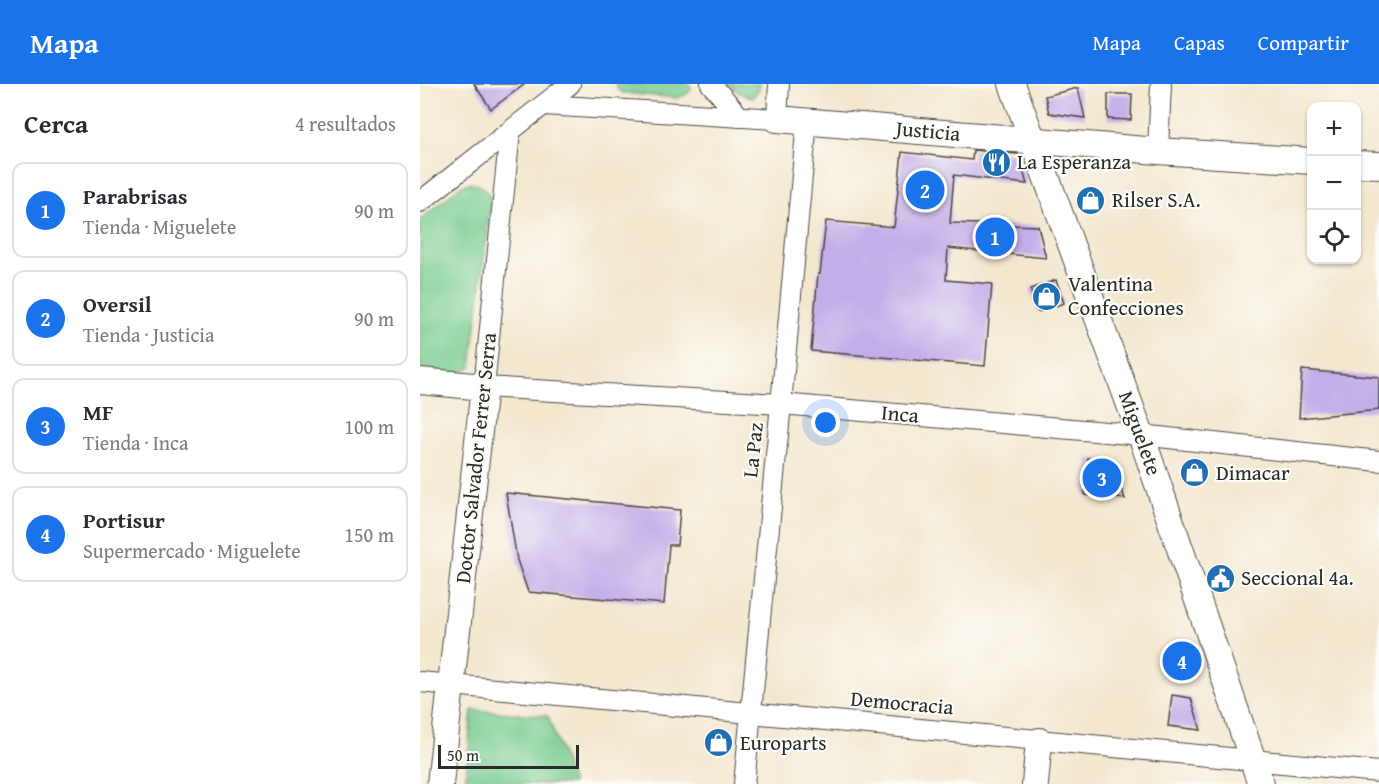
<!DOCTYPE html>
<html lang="es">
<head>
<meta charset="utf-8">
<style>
	body { margin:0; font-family:"Gentium Book Plus",serif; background:#f2f2f3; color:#2b2b33 }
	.controls { position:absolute; right:18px; top:18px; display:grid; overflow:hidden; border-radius:12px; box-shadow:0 2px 4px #0004 }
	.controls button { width:54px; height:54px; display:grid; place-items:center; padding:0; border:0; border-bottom:2px solid #e1e1e2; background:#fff; color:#2b2b33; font:30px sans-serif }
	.scale { position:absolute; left:18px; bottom:15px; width:141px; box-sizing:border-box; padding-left:6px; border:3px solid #2b2b2b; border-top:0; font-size:16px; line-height:21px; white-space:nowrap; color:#2b2b2b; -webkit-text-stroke:4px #fdfcf7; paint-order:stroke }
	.you { position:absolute; left:406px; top:339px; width:21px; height:21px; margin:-15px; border:4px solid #fff; border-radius:50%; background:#1a73e8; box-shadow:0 0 0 9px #1a73e833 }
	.badge { display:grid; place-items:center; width:39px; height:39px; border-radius:50%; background:#1a73e8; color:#fff; font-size:20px; font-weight:700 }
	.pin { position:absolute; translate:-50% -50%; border:3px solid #fff; box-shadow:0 2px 6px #0006 }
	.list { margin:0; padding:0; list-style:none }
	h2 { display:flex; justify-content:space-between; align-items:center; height:78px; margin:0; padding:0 24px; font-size:26px }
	h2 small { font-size:20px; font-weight:400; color:#7c7c81 }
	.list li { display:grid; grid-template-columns:39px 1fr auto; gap:18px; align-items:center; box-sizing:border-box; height:96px; margin:0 12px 12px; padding:0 12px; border:2px solid #e1e1e2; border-radius:12px }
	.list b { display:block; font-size:22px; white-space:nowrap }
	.list p { margin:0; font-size:20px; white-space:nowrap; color:#7c7c81 }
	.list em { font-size:20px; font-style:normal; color:#7c7c81 }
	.icon { flex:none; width:33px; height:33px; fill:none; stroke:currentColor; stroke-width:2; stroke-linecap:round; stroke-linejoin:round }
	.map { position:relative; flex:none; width:959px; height:700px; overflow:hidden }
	header { display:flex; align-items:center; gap:36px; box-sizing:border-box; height:84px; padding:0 30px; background:#1a73e8; color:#fff }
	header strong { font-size:28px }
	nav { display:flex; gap:33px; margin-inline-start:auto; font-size:21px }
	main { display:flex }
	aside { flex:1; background:#fff }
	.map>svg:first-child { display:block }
	.green { fill:#78cc8f; stroke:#527c5d; stroke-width:1.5 }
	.building { fill:#c2aee8 }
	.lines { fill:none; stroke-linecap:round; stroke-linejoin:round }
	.minor-casing { stroke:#494743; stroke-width:22 }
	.tertiary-casing { stroke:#494743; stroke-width:28 }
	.minor { stroke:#fff; stroke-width:20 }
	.tertiary { stroke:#fff; stroke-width:26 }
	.labels { text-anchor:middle; stroke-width:4.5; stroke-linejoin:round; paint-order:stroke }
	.street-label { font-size:21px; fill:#2b2b2b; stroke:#fdfcf7 }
	.poi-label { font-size:21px; fill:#2b2b2b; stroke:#fdfcf7; text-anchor:start }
</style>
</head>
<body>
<header>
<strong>Mapa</strong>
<nav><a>Mapa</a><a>Capas</a><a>Compartir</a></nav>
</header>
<main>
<aside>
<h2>Cerca<small>4 resultados</small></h2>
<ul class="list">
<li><span class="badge">1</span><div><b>Parabrisas</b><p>Tienda · Miguelete</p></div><em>90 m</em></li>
<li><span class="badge">2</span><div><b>Oversil</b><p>Tienda · Justicia</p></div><em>90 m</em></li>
<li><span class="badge">3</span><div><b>MF</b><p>Tienda · Inca</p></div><em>100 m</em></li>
<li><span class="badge">4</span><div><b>Portisur</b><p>Supermercado · Miguelete</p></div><em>150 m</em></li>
</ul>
</aside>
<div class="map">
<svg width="959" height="700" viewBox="0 0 959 700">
	<rect width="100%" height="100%" fill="#fdfcf7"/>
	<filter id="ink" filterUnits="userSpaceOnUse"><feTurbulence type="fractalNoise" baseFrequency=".0167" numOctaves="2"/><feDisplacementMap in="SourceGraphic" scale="12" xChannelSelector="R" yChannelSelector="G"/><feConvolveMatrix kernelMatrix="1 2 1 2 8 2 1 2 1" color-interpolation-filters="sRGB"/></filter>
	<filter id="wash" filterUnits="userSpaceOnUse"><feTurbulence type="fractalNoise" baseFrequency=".008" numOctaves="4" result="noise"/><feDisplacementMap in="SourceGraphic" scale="24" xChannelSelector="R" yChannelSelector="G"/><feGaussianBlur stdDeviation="1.35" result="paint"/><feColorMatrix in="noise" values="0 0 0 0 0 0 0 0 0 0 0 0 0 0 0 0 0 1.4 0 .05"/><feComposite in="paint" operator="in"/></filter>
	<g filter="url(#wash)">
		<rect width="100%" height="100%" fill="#f3e7ce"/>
		<!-- green -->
		<g class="green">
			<path d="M196 0H270L271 6 265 11 257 14 204 9 198 6Z"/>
			<path d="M310 0H340L339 5 333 13C324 13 316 7 310 0Z"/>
			<path d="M50 99C62 100 68 106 71 117L51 283C38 294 16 288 0 287V136L42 101Z"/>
			<path d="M52 626 128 632 152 700H45Z"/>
		</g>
		<g id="blocks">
			<!-- building -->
			<g class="building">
				<path d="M54 0H105L71 25Z"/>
				<path d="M658 4 665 34 629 29 625 12Z"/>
				<path d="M688 10H712L711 36 688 35Z"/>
				<path d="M553 66 598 70 607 100 534 91 530 139 618 142 626 174 528 164 526 196 572 200 565 282 391 267 398 190H400L406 137 474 143 482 68 552 76Z"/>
				<path d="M636 196 644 219 618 228 610 205Z"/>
				<path d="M882 286 959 293V326L879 334Z"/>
				<path d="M668 374 692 376 705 415 665 411Z"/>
				<path d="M86 409 260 426 257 461H249L244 520 108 508 97 476Z"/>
				<path d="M752 611 771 614 781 646 748 642Z"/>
			</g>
		</g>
	</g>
	<g filter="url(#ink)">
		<use href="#blocks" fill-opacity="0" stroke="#494743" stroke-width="1.5"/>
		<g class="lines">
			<defs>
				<g id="minor">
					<path d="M291 0 320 33"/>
					<path d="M124 21 357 35 359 0"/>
					<path d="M90 48 64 303 361 320 721 351 959 377"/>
					<path d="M738 67 741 0"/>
					<path d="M0 118 150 0"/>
					<path d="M0 598 959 688"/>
					<path d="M324 700 361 320 387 37"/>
				</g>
				<g id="tertiary">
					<path d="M592 0 721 351 841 700"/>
					<path d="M357 35 738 67 892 77"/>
					<path d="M936 80 959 81"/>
					<path d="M0 297 64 303 20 700"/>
					<path d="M615 700 619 657"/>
				</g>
			</defs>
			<!-- minor casing -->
			<use href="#minor" class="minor-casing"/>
			<!-- tertiary casing -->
			<use href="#tertiary" class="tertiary-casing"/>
			<!-- minor -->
			<use href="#minor" class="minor"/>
			<!-- tertiary -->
			<use href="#tertiary" class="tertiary"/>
		</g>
	</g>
	<!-- icons -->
	<defs>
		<symbol id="restaurant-disc" viewBox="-11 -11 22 22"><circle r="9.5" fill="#1f6fb2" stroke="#fdfcf7"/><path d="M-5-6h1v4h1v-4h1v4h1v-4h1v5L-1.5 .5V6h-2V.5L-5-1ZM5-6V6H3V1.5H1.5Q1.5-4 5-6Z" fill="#fff"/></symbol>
		<symbol id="shop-disc" viewBox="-11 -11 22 22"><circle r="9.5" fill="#1f6fb2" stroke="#fdfcf7"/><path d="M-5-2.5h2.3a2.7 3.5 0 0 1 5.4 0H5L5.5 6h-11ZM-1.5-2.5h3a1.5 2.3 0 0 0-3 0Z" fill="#fff"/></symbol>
		<symbol id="civic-disc" viewBox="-11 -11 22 22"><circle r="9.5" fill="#1f6fb2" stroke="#fdfcf7"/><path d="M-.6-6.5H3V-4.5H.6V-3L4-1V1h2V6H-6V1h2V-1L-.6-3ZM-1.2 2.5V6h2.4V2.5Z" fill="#fff"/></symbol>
	</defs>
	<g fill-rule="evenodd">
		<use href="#restaurant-disc" x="560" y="62" width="33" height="33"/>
		<use href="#shop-disc" x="654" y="100" width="33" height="33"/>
		<use href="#shop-disc" x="610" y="196" width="33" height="33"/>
		<use href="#shop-disc" x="758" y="372" width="33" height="33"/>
		<use href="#civic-disc" x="784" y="478" width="33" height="33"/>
		<use href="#shop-disc" x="282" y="642" width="33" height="33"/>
	</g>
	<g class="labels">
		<!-- street labels -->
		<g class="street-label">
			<text transform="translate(508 47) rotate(5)" y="7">Justicia</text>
			<text transform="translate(480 330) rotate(5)" y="7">Inca</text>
			<text transform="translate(720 349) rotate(70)" y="7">Miguelete</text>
			<text transform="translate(333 366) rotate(-84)" y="7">La Paz</text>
			<text transform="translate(56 374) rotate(-84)" y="7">Doctor Salvador Ferrer Serra</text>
			<text transform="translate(482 619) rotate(5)" y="7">Democracia</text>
		</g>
		<!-- poi labels -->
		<g class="poi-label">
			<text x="597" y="85">La Esperanza</text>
			<text x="692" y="123">Rilser S.A.</text>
			<text x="648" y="207">Valentina<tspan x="648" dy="24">Confecciones</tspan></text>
			<text x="796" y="396">Dimacar</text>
			<text x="821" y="501">Seccional 4a.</text>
			<text x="320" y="666">Europarts</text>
		</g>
	</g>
</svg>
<div class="controls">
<button>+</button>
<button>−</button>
<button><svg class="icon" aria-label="locate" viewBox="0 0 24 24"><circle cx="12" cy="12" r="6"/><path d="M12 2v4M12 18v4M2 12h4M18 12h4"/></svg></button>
</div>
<div class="scale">50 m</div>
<div class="you"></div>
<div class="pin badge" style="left:575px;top:153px">1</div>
<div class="pin badge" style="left:505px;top:106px">2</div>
<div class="pin badge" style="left:682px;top:394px">3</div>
<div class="pin badge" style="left:762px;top:577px">4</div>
</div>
</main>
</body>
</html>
